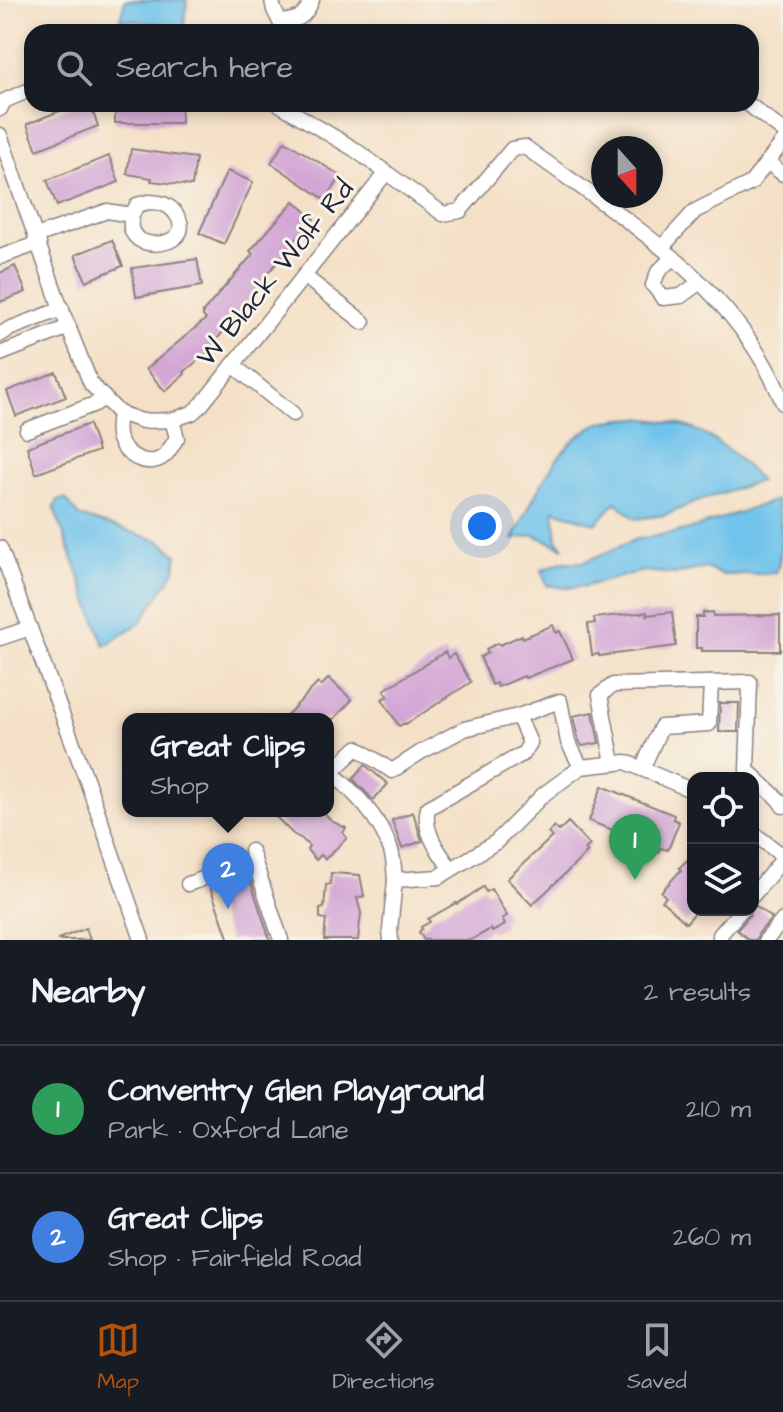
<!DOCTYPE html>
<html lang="en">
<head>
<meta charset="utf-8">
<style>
	body { margin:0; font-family:"Architects Daughter",sans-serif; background:#20242c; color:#f1f3f6 }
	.controls { position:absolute; right:24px; bottom:24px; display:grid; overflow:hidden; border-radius:16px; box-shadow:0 4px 12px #0003 }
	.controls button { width:72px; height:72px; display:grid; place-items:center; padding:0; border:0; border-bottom:2px solid #363941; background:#171b24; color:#f1f3f6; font:40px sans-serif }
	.compass { position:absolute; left:591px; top:136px; width:72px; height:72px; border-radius:50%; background:#171b24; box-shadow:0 4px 12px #0003; rotate:159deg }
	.you { position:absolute; left:482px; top:526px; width:28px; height:28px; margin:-20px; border:6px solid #fff; border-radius:50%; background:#1a73e8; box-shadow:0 0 0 12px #1a73e833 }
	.badge { display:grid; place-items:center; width:52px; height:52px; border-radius:50%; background:#b45309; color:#fff; font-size:26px; font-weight:700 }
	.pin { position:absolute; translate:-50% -66px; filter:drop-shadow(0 2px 4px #0008) }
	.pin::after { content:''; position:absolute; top:42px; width:28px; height:24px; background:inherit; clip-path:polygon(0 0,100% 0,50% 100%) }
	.popup { position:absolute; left:122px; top:713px; width:212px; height:104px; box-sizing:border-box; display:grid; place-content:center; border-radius:16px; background:#171b24; filter:drop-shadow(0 2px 6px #0005); font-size:26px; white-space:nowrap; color:#9ea1a6 }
	.popup b { font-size:30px; color:#f1f3f6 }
	.popup::after { content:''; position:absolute; left:50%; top:100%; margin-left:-16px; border:16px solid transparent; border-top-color:#171b24 }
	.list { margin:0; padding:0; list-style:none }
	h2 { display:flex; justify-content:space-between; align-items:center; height:104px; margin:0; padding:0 32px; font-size:34px }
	h2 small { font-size:26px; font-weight:400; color:#9ea1a6 }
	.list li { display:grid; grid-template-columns:52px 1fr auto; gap:24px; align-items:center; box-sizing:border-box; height:128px; padding:0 32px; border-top:2px solid #363941 }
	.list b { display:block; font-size:30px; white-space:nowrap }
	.list p { margin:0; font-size:26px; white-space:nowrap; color:#9ea1a6 }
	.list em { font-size:26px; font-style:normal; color:#9ea1a6 }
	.icon { flex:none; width:44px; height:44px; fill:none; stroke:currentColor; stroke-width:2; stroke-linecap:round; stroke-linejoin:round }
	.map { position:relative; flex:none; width:783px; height:940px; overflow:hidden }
	.search { position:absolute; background:#171b24; box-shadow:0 4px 12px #0003; left:24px; right:24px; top:24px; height:88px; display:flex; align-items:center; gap:20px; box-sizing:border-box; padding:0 28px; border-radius:24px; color:#9ea1a6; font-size:30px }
	.sheet { height:360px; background:#171b24 }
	nav { display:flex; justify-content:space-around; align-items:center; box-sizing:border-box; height:112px; border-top:2px solid #363941; background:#171b24; font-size:22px; color:#9ea1a6 }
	nav a { display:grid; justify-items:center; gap:4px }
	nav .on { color:#b45309 }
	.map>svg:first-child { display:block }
	.water { fill:#6fc3eb; stroke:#487293; stroke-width:2 }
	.building { fill:#d3a6d5 }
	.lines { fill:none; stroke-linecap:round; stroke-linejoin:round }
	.minor-casing { stroke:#8b8180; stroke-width:17 }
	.minor { stroke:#fff; stroke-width:14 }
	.labels { text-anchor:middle; stroke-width:6; stroke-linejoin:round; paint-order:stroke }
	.street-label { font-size:28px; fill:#22223b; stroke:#f7f3e8 }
</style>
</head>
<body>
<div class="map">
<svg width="783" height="940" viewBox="0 0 783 940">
	<rect width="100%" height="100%" fill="#f7f3e8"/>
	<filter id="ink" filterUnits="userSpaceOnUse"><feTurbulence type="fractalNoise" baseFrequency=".0125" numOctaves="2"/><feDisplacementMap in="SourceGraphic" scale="16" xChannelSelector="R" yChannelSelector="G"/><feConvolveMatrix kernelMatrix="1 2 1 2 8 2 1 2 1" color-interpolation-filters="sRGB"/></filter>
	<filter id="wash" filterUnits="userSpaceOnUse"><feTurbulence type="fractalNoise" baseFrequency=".006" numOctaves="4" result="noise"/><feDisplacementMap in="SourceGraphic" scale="32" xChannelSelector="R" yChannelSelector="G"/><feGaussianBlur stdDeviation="1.8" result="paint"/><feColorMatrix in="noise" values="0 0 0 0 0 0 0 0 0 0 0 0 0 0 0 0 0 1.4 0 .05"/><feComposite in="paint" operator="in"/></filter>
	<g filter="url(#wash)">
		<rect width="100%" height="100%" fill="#f4e0c6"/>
		<!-- water -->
		<g class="water">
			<path d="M125 0H187L184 27 120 19Z"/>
			<path d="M638 418C652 420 668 421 682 425 710 432 742 460 760 481L698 501 666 515 635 519 616 502 596 524 554 510 557 540 564 548 534 535 513 539C534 500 553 447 595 425 606 419 625 419 638 418Z"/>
			<path d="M66 499 79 516 160 541 177 555 175 571 140 623 105 646 54 508 58 500Z"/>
			<path d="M776 500C783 520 783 555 776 573L723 575 706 568 675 574 643 571 586 586 566 588 547 585 542 570 561 562H584L637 539 672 533 694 528Z"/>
		</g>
		<g id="blocks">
			<!-- building -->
			<g class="building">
				<path d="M77 104H90L98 126 37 150 27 124Z"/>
				<rect x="115" y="104" width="66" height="19"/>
				<path d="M285 141 341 176 326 200 271 163Z"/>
				<path d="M131 149 196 158 192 186 151 181 152 178 127 174Z"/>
				<path d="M109 156 119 182 57 206 47 180Z"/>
				<path d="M227 171 253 182 224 244 199 233Z"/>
				<path d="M294 201 314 219 263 279 264 280 240 312 212 345 214 347 184 372 185 374 165 391 146 369 206 319 203 316V312L253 254 250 251Z"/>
				<path d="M112 240 123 266 86 281 75 255Z"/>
				<path d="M197 259 202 286 136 297 132 268Z"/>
				<path d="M15 266 26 292 0 302V273Z"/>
				<path d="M56 372 66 397 16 416 7 391Z"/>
				<path d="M89 424 98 451 36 474 27 447Z"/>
				<path d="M647 612V615L672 612 676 646 599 656V654L592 655 588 624 595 623 594 618Z"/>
				<path d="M713 612V616L780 615V651H702V648H696V617H703V613Z"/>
				<path d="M553 625 556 633 560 631 573 659 525 678 524 676 498 687 496 683 492 685 480 657 488 653 486 649 498 643 500 645 522 635 523 638Z"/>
				<path d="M445 652 448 658 454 654 471 682 406 724 405 723 399 726 382 699 388 696 384 690Z"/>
				<path d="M329 678 352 700 334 719H283L318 683 321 686Z"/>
				<path d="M720 703H739L738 732H719Z"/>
				<path d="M593 712 599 743 582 746 578 739 573 716Z"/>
				<path d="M365 765 388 784 373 800 353 779Z"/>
				<path d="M602 786 674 815 673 819 679 822 668 850 660 848 658 853 645 848 647 843 589 821Z"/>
				<path d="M270 811H322L331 821 346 828 343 833 347 838 325 859 321 855 316 860 307 850 309 846 302 839 293 834Z"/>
				<path d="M413 812 422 841 402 848 392 820Z"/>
				<path d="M568 822 590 845 585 849 588 852 532 905 507 879 552 837 548 833 554 826 559 831Z"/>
				<path d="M687 860 693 865V915L686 923 662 901 666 897 661 892 681 870 679 868Z"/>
				<path d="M331 873 360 875 364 896 357 898 361 913 358 940H324L326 919 320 918V909L324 908 326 885 330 884Z"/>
				<path d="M248 874 270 940H229L210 887Z"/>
				<path d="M483 887 486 892 491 889 507 916 502 919 505 925 492 932 491 929 471 940H424L419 932 422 929 421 927 430 922 428 919 456 903 457 904Z"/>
				<path d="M755 905 772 918 758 934 756 940H749L737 930 749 916Z"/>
				<path d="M86 928 90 940H58V939Z"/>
			</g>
		</g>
	</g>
	<g filter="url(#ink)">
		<use href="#blocks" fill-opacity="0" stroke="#8b8180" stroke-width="2"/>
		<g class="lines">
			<defs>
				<g id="minor">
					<path d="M272 0 274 10 280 22"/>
					<path d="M280 22C299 20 305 18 312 0"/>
					<path d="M279 104 354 149 443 214 460 211 512 149 525 147C622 218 737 285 783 403"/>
					<path d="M748 104 783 131"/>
					<path d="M0 109 4 101 32 89"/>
					<path d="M0 135 60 306 91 384 119 413 142 421 172 420 192 413 202 404 386 173"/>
					<path d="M767 162 783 174"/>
					<path d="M148 202C160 202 169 204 176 214 203 251 106 259 137 205Z"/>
					<path d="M36 236 107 211 131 215"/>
					<path d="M662 247 695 211 751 183 783 142"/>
					<path d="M0 257 39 243"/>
					<path d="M673 257 658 272 653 285 663 298 681 296 700 282"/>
					<path d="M304 276 363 322"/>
					<path d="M0 335 9 329 62 309"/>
					<path d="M0 354 69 327"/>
					<path d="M233 365 293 414"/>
					<path d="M119 413C118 422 116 431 119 439 125 457 152 470 166 454 170 450 173 443 177 438L172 420"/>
					<path d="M27 430 95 404 104 398"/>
					<path d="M0 548 87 781 142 940"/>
					<path d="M0 638 30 628"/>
					<path d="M613 763 600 695 613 685 750 682 747 770 779 800 783 806"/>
					<path d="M642 769 661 727 709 724 711 683"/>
					<path d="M753 833 783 856"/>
					<path d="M251 851 281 940"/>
					<path d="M451 869C439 852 422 831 428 808L524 753 530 743 518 716"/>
					<path d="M395 880C394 870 394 857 390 848 379 817 356 794 331 772L357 748 392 771 421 752 464 729 518 716 560 701 568 742 581 767"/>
					<path d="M188 884 254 861"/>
					<path d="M753 895 783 859"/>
					<path d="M391 940 390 930 395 880 439 877 496 842 544 794 581 767 626 762 693 791"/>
					<path d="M720 940V935L741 910"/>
					<path d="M766 940 783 920"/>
				</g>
			</defs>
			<!-- minor casing -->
			<use href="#minor" class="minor-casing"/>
			<!-- minor -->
			<use href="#minor" class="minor"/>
		</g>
	</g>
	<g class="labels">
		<!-- street labels -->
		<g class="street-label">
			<text transform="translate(274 272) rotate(-51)" y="10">W Black Wolf Rd</text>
		</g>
	</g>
</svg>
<div class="controls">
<button><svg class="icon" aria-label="locate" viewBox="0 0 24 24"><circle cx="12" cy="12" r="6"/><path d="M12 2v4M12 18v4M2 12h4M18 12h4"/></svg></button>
<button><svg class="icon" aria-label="layers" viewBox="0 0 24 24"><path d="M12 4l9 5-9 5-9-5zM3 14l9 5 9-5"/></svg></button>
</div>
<svg class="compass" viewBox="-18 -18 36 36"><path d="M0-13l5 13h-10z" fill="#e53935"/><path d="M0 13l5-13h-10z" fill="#9ea1a6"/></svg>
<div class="you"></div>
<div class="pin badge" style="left:635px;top:880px;background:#2e9e5b">1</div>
<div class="pin badge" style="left:228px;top:909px;background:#3f7fe0">2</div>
<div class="popup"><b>Great Clips</b>Shop</div>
<div class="search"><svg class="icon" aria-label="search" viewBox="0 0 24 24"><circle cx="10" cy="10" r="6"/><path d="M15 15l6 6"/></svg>Search here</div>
</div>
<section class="sheet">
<h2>Nearby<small>2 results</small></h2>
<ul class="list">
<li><span class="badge" style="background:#2e9e5b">1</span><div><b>Conventry Glen Playground</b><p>Park · Oxford Lane</p></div><em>210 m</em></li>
<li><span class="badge" style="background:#3f7fe0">2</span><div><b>Great Clips</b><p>Shop · Fairfield Road</p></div><em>260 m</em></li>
</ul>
</section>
<nav>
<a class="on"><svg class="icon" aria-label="map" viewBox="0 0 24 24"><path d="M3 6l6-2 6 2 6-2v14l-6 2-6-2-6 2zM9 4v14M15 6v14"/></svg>Map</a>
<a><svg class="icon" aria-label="directions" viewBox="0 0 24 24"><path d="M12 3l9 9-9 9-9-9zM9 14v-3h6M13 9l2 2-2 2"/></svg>Directions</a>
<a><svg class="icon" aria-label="saved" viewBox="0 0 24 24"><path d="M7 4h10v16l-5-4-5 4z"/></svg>Saved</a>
</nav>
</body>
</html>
